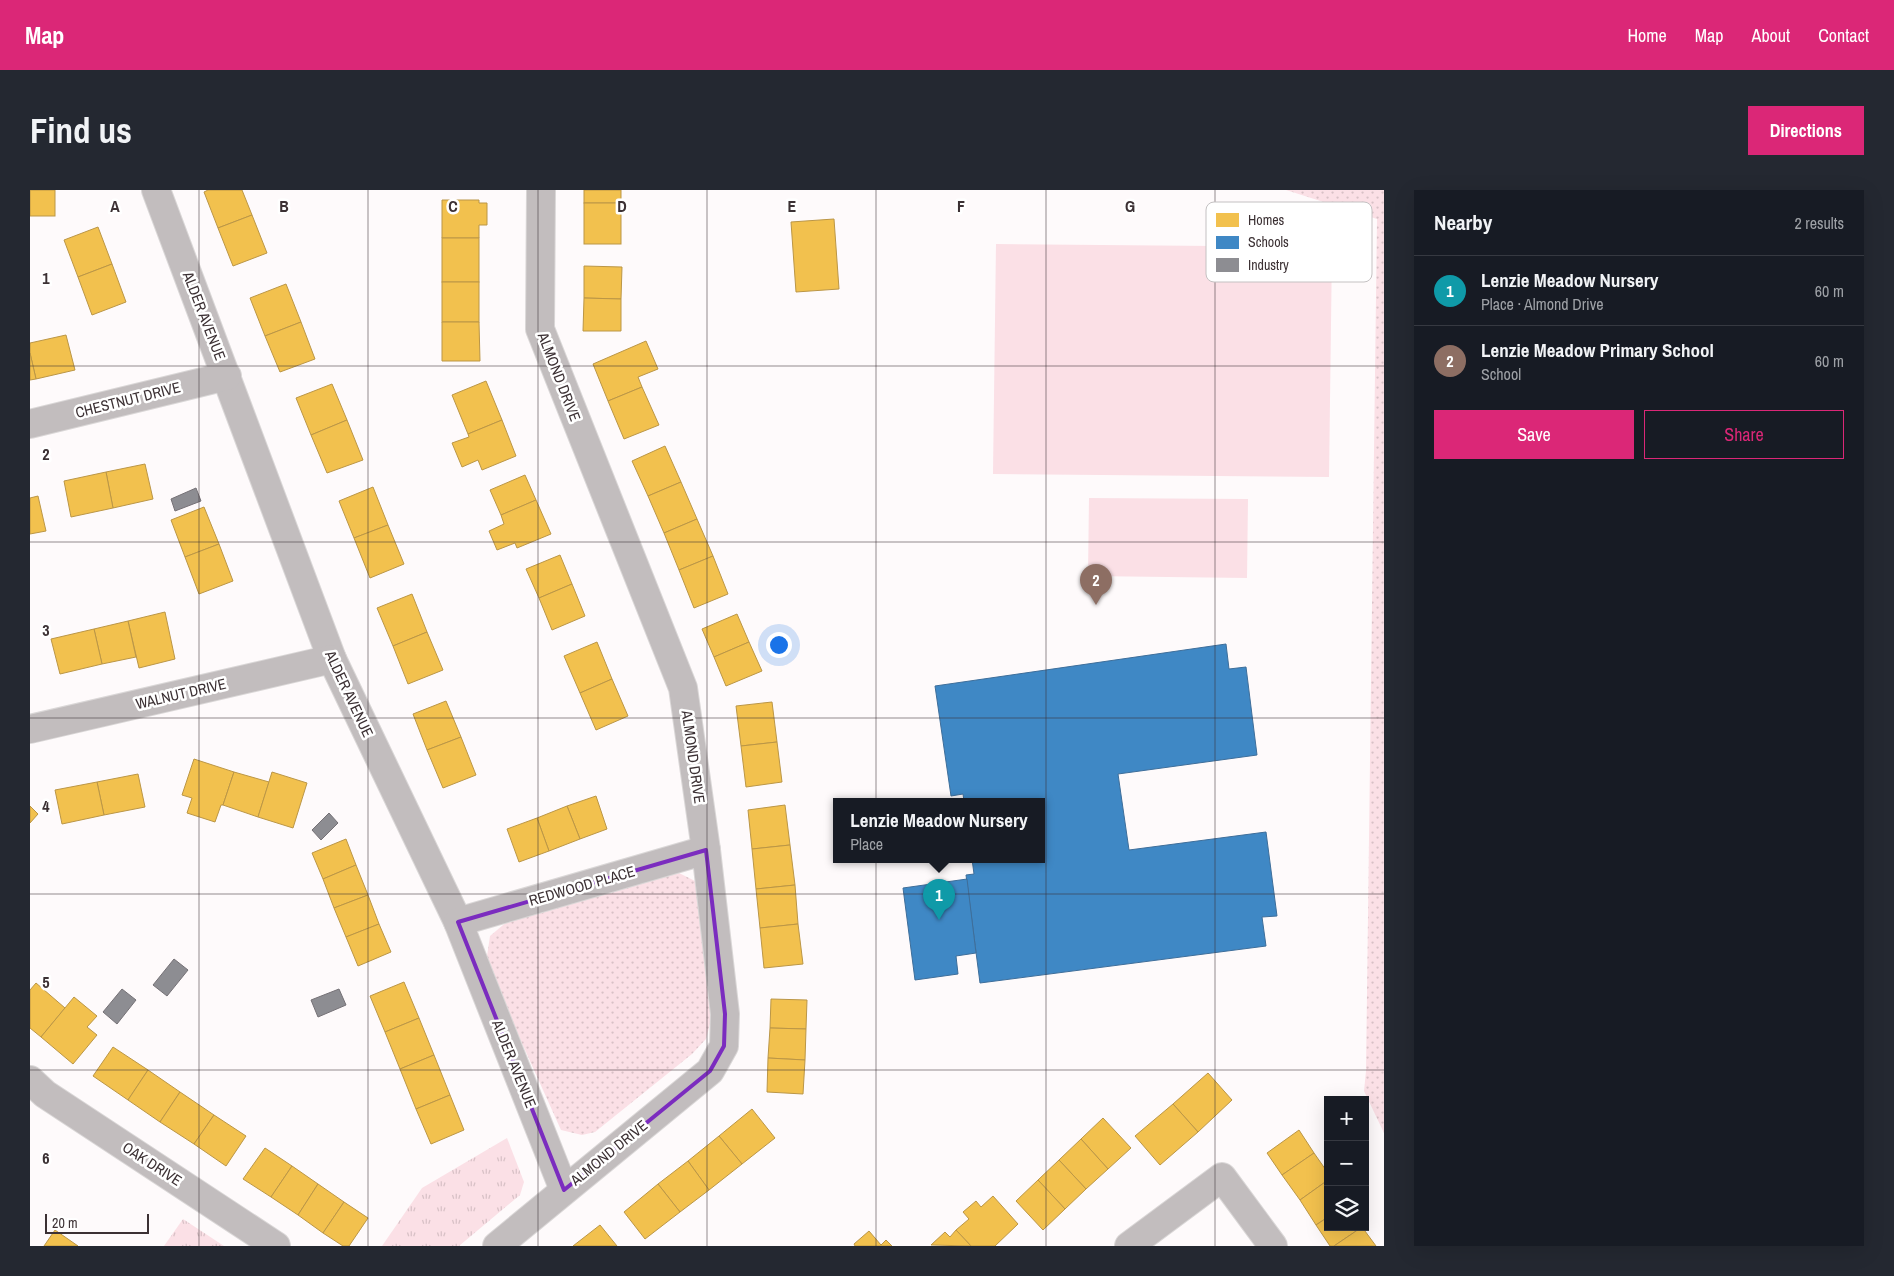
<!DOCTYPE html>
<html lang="en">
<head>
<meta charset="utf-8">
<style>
	body { margin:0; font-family:"Archivo Narrow",sans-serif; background:#242831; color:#f1f3f6 }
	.controls { position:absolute; right:15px; bottom:15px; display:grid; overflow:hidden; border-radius:0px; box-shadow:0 5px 20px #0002 }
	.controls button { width:45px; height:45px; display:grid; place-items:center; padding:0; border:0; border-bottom:1px solid #363941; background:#171b24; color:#f1f3f6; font:25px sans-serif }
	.scale { position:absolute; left:15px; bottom:12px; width:104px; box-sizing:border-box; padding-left:5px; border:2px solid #3c3134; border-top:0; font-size:14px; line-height:18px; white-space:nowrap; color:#3c3134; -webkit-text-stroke:4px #fff; paint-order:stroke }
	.you { position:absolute; left:748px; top:454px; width:18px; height:18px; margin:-12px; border:4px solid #fff; border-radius:50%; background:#1a73e8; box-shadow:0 0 0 8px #1a73e833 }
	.badge { display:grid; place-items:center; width:32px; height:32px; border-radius:50%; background:#db2777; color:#fff; font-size:16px; font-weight:700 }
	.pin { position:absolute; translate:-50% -41px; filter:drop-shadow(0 1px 2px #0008) }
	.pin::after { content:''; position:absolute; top:26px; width:18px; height:15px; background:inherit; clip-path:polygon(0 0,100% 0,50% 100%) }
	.popup { position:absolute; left:803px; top:608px; width:212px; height:65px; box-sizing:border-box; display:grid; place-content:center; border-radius:0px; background:#171b24; filter:drop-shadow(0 1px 4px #0005); font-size:16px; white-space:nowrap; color:#9ea1a6 }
	.popup b { font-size:19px; color:#f1f3f6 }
	.popup::after { content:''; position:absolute; left:50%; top:100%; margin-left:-10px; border:10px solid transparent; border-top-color:#171b24 }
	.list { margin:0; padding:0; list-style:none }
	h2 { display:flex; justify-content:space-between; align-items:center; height:65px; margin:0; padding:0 20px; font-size:21px }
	h2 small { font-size:16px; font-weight:400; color:#9ea1a6 }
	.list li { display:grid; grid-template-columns:32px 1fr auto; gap:15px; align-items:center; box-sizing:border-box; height:70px; padding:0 20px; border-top:1px solid #363941 }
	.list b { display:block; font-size:19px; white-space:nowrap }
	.list p { margin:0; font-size:16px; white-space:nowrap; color:#9ea1a6 }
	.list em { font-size:16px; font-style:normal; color:#9ea1a6 }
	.actions { display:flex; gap:10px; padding:15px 20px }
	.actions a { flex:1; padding:11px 0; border:1px solid #db2777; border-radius:0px; text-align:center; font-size:18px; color:#db2777 }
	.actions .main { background:#db2777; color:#fff }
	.icon { flex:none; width:28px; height:28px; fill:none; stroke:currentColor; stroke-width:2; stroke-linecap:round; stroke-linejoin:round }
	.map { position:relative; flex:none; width:1354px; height:1056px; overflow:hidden; border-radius:0px }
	header { display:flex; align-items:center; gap:30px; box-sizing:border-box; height:70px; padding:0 25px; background:#db2777; color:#fff }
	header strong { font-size:24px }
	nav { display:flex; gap:28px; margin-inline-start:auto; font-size:18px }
	.intro { display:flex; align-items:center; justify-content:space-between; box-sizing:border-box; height:120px; padding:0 30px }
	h1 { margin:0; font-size:35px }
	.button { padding:12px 22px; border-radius:0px; background:#db2777; color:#fff; font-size:18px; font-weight:700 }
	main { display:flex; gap:30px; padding:0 30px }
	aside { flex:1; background:#171b24; border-radius:0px; box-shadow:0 5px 20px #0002 }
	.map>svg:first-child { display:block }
	.grass { fill:url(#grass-tufts) }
	.park { fill:url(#park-dots) }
	.pitch { fill:#fbe0e6 }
	.homes { fill:#f2c14e; stroke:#bb9646 }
	.schools { fill:#3f88c5; stroke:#3e6e9a }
	.industry { fill:#8d8d92; stroke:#757176 }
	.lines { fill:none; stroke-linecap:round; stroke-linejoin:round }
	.minor-casing { stroke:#dad7d7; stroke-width:30 }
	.minor { stroke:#c2bdbe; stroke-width:28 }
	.marked { fill:none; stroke:#7b2cbf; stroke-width:4; stroke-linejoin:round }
	.grid { fill:none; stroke:#3c3134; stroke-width:1; stroke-opacity:0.55 }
	.labels { text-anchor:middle; stroke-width:5; stroke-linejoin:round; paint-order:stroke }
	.street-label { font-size:15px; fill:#3c3134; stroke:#fff }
	.key { fill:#fff; stroke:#c4c1c2; stroke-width:1 }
	.key-label { font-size:14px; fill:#3c3134 }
	.grid-label { font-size:16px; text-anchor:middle; font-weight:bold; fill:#3c3134; stroke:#fff; stroke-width:5; stroke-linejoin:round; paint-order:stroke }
</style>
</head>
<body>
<header>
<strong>Map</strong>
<nav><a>Home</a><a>Map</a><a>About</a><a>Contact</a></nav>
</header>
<div class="intro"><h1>Find us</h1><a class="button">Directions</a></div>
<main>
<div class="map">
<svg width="1354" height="1056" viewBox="0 0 1354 1056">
	<defs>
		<pattern id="grass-tufts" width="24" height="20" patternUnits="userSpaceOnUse" patternTransform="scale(1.25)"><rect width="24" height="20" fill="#fbe0e6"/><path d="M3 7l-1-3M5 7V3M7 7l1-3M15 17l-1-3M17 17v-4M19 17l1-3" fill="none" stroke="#d8c1c6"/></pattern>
		<pattern id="park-dots" width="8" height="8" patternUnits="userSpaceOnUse" patternTransform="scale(1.25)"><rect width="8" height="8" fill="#fbe0e6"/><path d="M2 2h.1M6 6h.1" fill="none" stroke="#d8c1c6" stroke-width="1.8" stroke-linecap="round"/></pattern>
	</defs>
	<rect width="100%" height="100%" fill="#fefafb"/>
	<!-- grass -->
	<g class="grass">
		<path d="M477 948 494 992 490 1005 429 1056H352L392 998Z"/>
		<path d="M153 1029 194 1056H134Z"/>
	</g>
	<!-- park -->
	<g class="park">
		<path d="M1256 0H1354V943L1334 901 1336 881 1347 29Z"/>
		<path d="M649 683 665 691 682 826 676 849 662 864 565 942 552 945 531 940 456 773 460 746 479 730Z"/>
	</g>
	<!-- pitch -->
	<g class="pitch">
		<path d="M966 54 1302 57 1299 287 963 284Z"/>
		<path d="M1059 308 1218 309 1217 388 1058 386Z"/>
	</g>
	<!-- homes -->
	<g class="homes">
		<rect x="0" y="0" width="25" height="26"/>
		<path d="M178 0H212L222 25 188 38 174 2Z"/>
		<rect x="554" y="0" width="37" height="13"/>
		<path d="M412 10H449V13H457V35H449V48H412Z"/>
		<rect x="554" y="13" width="37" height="41"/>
		<path d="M222 25 237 63 203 76 188 38Z"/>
		<path d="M804 29 809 99 766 102 761 32Z"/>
		<path d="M68 37 82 74 48 87 34 50Z"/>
		<rect x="412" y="48" width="37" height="44"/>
		<path d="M82 74 96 112 62 125 48 87Z"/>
		<path d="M554 76 592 77 591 109 554 108Z"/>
		<rect x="412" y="92" width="37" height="40"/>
		<path d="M256 94 271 132 235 146 220 108Z"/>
		<path d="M554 108 591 109V141H553Z"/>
		<path d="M271 132 285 169 250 182 235 146Z"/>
		<path d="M412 132H449L450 171H412Z"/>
		<path d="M36 145 45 180 6 189 0 163V153Z"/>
		<path d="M616 151 628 179 608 187 612 197 578 211 563 174Z"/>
		<path d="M0 163 6 189 0 190Z"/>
		<path d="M456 191 472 230 438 244 422 205Z"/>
		<path d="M302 194 317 230 281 245 266 208Z"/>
		<path d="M612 197 629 235 594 249 578 211Z"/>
		<path d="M317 230 333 270 297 283 281 245Z"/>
		<path d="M472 230 486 266 452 280 448 270 432 277 422 253 439 247 438 244Z"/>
		<path d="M635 256 651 292 618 306 602 271Z"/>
		<path d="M115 274 123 309 83 318 76 282Z"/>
		<path d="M76 282 83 318 41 327 34 291Z"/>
		<path d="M495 285 506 310 471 325 460 300Z"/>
		<path d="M651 292 667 329 634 343 618 306Z"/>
		<path d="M343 297 358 335 324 348 309 311Z"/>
		<path d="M8 306 16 341 0 344V308Z"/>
		<path d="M506 310 521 344 487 358 485 353 467 360 459 341 474 334 471 325Z"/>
		<path d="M174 317 189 354 155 367 141 330Z"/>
		<path d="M667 329 683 366 649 380 634 343Z"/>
		<path d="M358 335 374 374 340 388 324 348Z"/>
		<path d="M189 354 203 391 169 404 155 367Z"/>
		<path d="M530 365 542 394 509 408 496 379Z"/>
		<path d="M683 366 698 404 664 418 649 380Z"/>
		<path d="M542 394 555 426 522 440 509 408Z"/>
		<path d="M382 404 397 442 363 456 347 418Z"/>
		<path d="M135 422 145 469 109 478 98 431Z"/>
		<path d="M707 424 719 452 684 467 672 439Z"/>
		<path d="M98 431 106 467 72 474 64 439Z"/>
		<path d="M64 439 72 474 30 484 21 449Z"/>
		<path d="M397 442 413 480 378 494 363 456Z"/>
		<path d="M567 452 582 489 550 503 534 466Z"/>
		<path d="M719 452 732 481 696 496 684 467Z"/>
		<path d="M582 489 598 526 566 540 550 503Z"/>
		<path d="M416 511 431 547 397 560 383 524Z"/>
		<path d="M742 512 747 552 711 556 706 516Z"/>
		<path d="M431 547 446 585 413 598 397 560Z"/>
		<path d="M747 552 752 592 716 597 711 556Z"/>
		<path d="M164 569 204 582 193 615H191L185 632 157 623 162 608 152 605Z"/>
		<path d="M204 582 239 592 228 627 193 615Z"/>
		<path d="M242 582 277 593 263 638 228 627Z"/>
		<path d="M108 584 115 617 74 625 67 592Z"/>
		<path d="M67 592 74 625 32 634 25 600Z"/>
		<path d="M566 606 577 639 550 649 537 616Z"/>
		<path d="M755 615 760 655 722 659 718 620Z"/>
		<path d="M0 616 8 624 0 633Z"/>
		<path d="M537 616 550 649 519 661 507 628Z"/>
		<path d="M507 628 519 661 489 672 477 639Z"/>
		<path d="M316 649 326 675 293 689 282 663Z"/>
		<path d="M760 655 765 695 726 699 722 659Z"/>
		<path d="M326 675 338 705 304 718 293 689Z"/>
		<path d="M765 695 768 734 730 738 726 699Z"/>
		<path d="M338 705 349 734 316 747 304 718Z"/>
		<path d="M349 734 361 762 328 776 316 747Z"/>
		<path d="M768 734 773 774 734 778 730 738Z"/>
		<path d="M374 792 389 828 355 842 340 806Z"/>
		<path d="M6 793 35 818 11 847 0 838V800Z"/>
		<path d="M44 807 67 826 57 837 67 845 43 874 11 847Z"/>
		<path d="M741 809 777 810 776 839 740 838Z"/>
		<path d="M389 828 404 865 370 879 355 842Z"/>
		<path d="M740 838 776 839 775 870 738 868Z"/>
		<path d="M83 857 118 880 98 910 63 886Z"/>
		<path d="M404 865 420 905 386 919 370 879Z"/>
		<path d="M738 868 775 870 773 904 737 902Z"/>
		<path d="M118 880 150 902 130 932 98 910Z"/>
		<path d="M1178 883 1202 910 1168 942 1143 914Z"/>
		<path d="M150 902 184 925 164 954 130 932Z"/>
		<path d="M420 905 434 940 401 954 386 919Z"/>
		<path d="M1143 914 1168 942 1130 975 1105 946Z"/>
		<path d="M722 919 745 948 712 974 689 946Z"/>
		<path d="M184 925 216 946 196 976 164 954Z"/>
		<path d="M1073 928 1101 958 1078 979 1051 949Z"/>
		<path d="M1269 940 1284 963 1252 985 1237 963Z"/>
		<path d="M689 946 712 974 679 1000 658 971Z"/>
		<path d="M1051 949 1078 979 1056 999 1029 970Z"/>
		<path d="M235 958 262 976 241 1007 213 989Z"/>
		<path d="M1284 963 1298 983V990L1270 1010 1252 985Z"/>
		<path d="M1029 970 1056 999 1035 1019 1008 990Z"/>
		<path d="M658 971 679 1000 650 1022 628 994Z"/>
		<path d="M262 976 288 994 268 1025 241 1007Z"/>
		<path d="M1008 990 1035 1019 1013 1040 986 1011Z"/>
		<path d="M1298 990V1027L1286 1035 1270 1010Z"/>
		<path d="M288 994 314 1012 293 1043 268 1025Z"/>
		<path d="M628 994 650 1022 615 1049 594 1022Z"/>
		<path d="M963 1006 988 1034 965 1056H941L926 1040 939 1029 933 1022 946 1011 951 1017Z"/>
		<path d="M314 1012 338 1028 319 1056H313L293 1043Z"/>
		<path d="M1298 1027V1037H1332L1304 1056H1300L1286 1035Z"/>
		<path d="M570 1035 587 1056H543Z"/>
		<path d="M1332 1037 1346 1056H1304Z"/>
		<path d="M25 1040 48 1056H14Z"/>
		<path d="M926 1040 941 1056 901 1055 915 1042 920 1047Z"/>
		<path d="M839 1041 851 1055 856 1050 862 1056H825L824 1054Z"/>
	</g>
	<!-- schools -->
	<g class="schools">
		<path d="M1196 454 1199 479 1216 477 1227 565 1088 584 1099 660 1236 642 1247 726 1232 727 1236 756 950 793 936 685 944 684 942 669H1012V611H934L933 604 921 606 905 496Z"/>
		<path d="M937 689 946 763 926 766 928 784 885 790 873 698Z"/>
	</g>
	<!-- industry -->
	<g class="industry">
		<path d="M166 298 171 311 145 321 141 309Z"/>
		<path d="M299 623 308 633 291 650 282 640Z"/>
		<path d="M144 769 158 780 137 806 123 795Z"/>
		<path d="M92 799 106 810 87 834 73 822Z"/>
		<path d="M309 799 316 815 288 827 281 810Z"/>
	</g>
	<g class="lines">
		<defs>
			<g id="minor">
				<path d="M126 0 302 469 428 732 534 1000"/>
				<path d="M0 234 197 186"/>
				<path d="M0 539 302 469"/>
				<path d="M428 732 676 660"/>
				<path d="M0 890 15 904 246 1056"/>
				<path d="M467 1056 680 881 694 856 695 824 676 660 653 498 510 139 511 0"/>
				<path d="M1099 1056 1192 987 1243 1056"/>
			</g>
		</defs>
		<!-- minor casing -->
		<use href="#minor" class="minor-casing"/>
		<!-- minor -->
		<use href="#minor" class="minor"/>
	</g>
	<!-- marked area -->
	<path class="marked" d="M676 660 695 824 694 856 680 881 534 1000 428 732Z"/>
	<!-- grid -->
	<path class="grid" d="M169 0V1056M338 0V1056M508 0V1056M677 0V1056M846 0V1056M1016 0V1056M1185 0V1056M0 176H1354M0 352H1354M0 528H1354M0 704H1354M0 880H1354"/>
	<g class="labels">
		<!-- street labels -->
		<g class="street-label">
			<text transform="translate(174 126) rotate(69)" y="5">ALDER AVENUE</text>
			<text transform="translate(529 187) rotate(69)" y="5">ALMOND DRIVE</text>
			<text transform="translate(98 210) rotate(-14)" y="5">CHESTNUT DRIVE</text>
			<text transform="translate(151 504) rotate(-13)" y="5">WALNUT DRIVE</text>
			<text transform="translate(319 504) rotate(65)" y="5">ALDER AVENUE</text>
			<text transform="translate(663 567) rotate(82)" y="5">ALMOND DRIVE</text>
			<text transform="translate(552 696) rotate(-16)" y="5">REDWOOD PLACE</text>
			<text transform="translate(484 874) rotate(68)" y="5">ALDER AVENUE</text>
			<text transform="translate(579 963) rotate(-39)" y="5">ALMOND DRIVE</text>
			<text transform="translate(122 974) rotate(33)" y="5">OAK DRIVE</text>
		</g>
	</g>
	<!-- legend -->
	<rect x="1176" y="12" width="166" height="80" rx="8" class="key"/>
	<rect x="1186" y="23" width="23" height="14" fill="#f2c14e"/>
	<rect x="1186" y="46" width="23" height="13" fill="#3f88c5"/>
	<rect x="1186" y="68" width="23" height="14" fill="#8d8d92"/>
	<g class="key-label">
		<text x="1218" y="35">Homes</text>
		<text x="1218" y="57">Schools</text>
		<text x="1218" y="80">Industry</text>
	</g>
	<g class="grid-label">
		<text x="85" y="22">A</text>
		<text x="254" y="22">B</text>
		<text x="423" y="22">C</text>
		<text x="592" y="22">D</text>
		<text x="762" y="22">E</text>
		<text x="931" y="22">F</text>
		<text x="1100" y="22">G</text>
		<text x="16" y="94">1</text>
		<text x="16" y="270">2</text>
		<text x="16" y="446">3</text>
		<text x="16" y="622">4</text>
		<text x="16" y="798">5</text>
		<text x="16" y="974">6</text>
	</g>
</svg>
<div class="controls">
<button>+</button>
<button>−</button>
<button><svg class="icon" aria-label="layers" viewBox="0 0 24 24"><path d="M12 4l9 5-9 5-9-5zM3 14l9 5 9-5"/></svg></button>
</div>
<div class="scale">20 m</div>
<div class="you"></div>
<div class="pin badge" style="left:909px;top:730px;background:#0f9aa8">1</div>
<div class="popup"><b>Lenzie Meadow Nursery</b>Place</div>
<div class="pin badge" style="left:1066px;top:415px;background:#8d6e63">2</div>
</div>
<aside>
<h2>Nearby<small>2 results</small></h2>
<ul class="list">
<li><span class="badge" style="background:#0f9aa8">1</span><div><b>Lenzie Meadow Nursery</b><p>Place · Almond Drive</p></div><em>60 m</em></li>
<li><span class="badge" style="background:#8d6e63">2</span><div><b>Lenzie Meadow Primary School</b><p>School</p></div><em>60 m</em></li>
</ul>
<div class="actions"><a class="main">Save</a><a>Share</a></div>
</aside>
</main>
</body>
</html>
